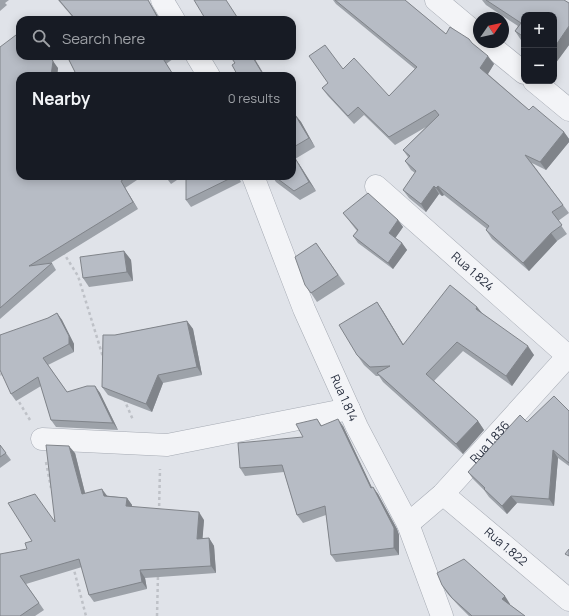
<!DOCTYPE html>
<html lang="en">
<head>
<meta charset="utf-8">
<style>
	body { margin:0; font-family:Manrope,sans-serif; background:#242831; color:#f1f3f6 }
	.controls { position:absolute; right:12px; top:12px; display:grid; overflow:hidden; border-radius:8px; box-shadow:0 2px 10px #0003 }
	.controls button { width:36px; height:36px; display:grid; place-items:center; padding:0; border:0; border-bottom:1px solid #363941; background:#171b24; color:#f1f3f6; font:20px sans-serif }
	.compass { position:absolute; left:473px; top:12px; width:36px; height:36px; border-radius:50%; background:#171b24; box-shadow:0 2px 10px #0003; rotate:56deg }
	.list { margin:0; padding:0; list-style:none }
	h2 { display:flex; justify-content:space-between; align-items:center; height:52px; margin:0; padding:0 16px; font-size:17px }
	h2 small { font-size:13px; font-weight:400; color:#9ea1a6 }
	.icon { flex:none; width:22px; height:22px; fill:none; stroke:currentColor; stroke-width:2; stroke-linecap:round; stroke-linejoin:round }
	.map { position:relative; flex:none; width:569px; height:616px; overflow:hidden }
	.search { position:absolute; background:#171b24; box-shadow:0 2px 10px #0003; left:16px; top:16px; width:280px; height:44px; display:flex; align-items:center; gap:10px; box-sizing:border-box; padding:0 14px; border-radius:12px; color:#9ea1a6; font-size:15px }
	.panel { position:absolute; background:#171b24; box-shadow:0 2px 10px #0003; left:16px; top:72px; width:280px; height:108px; border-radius:12px }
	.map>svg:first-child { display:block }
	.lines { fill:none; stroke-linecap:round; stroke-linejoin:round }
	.minor-casing { stroke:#a5aab3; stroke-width:23 }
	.path { stroke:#bec1c7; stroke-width:2.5; stroke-dasharray:3 3; stroke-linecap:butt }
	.minor { stroke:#f3f4f7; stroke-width:22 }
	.wall { fill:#9da2a9 }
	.shaded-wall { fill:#80848a }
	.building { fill:#b7bcc5; stroke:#80848a }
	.labels { text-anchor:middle; stroke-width:3; stroke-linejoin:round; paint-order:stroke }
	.street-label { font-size:12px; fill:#293040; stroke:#f0f2f6 }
</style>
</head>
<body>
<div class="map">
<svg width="569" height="616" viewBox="0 0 569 616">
	<rect width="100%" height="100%" fill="#e0e3e9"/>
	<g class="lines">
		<defs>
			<g id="minor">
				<path d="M162 0 174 20"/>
				<path d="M436 0 479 36"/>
				<path d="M486 42 524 73"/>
				<path d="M197 56 209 76"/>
				<path d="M534 81 569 110"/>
				<path id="s1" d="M253 176 304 309 357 427 408 524 442 616"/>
				<path id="s2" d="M376 186 569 357"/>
				<path d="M42 439 167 445 349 409"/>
				<path id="s3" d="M443 494 569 600"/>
				<path id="s4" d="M408 524 443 494 568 356"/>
			</g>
		</defs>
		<!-- minor casing -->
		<use href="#minor" class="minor-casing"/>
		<!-- path -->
		<g class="path">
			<path d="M63 252 78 276 103 357"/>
			<path d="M0 373 4 378"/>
			<path d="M16 397 30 420"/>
			<path d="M124 399 133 420"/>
			<path d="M46 462 51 488"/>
			<path d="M159 512 160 469"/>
			<path d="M73 566 86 616"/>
			<path d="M157 616 158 575"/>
		</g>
		<!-- minor -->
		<use href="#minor" class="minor"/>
	</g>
	<!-- wall -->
	<g class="wall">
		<path d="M0 0H9L5 3 7 5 0 11Z"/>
		<path d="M58 0H148L160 20H75Z"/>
		<path d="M333 0H405L446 34 472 43 494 64 488 74 529 110 564 132 569 139V142L546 170 532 163 569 213 558 221 567 234 557 241 529 271 492 239 486 230 487 229 444 195 442 196 439 194 426 212 409 198 403 190 415 173 411 170 405 161 408 157 403 150 426 127 395 145 364 115 354 124 328 96 322 88 343 69 389 96 415 69 336 4Z"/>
		<path d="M482 0H564L569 3V45L555 64 554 63V15H524V42L521 40 515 31 518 26 486 5Z"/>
		<path d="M0 47 58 68 57 76H20V176H143L125 188 138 209 49 264 52 263 56 270 0 319Z"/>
		<path d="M67 56H177L166 64 174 76H77Z"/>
		<path d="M292 112 301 122 315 147 295 159 301 167 316 191 300 200 276 182 272 176H292Z"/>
		<path d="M165 176H183L171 184Z"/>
		<path d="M186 176H238L241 182 191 207 186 200Z"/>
		<path d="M343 213 398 220 403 227 395 238 402 243 407 250 393 269 358 243 353 236 357 231Z"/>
		<path d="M316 243 345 284 317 302 311 293Z"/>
		<path d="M124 251 131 260 133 281 89 287 83 278Z"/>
		<path d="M377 302 383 311 403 344 477 307 482 313 534 355 512 386 463 351 434 381 478 421 484 430 463 454 383 382 379 376H376L364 365 357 355Z"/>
		<path d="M57 313 62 320 74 344V352L48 365 67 392 95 386 100 393 118 430 56 427 51 420 41 386 16 401 11 394 48 318Z"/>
		<path d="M187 321 193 329 202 375 163 383 152 412 108 395 102 387 115 335Z"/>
		<path d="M569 411V466L558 458 554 506 517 503 507 514 489 497 484 490 473 479 468 472 527 422Z"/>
		<path d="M317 419 322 426H343L372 488 378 494 397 529 399 535V555L336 562 331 555 326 515 303 523 297 515 284 472 245 476 240 468 303 437Z"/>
		<path d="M0 445 11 460 0 468Z"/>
		<path d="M75 453 85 493 127 498 132 505V507L204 520 202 539 209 538 214 546 216 573 145 578 147 589 94 602 89 595 82 567 26 584 44 610 35 616H0L27 549 32 541 55 522Z"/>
		<path d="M442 585 510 604H509L525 616H469L458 605 447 593Z"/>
	</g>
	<!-- shaded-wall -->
	<g class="shaded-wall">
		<path d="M148 0 150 3 160 20H159Z"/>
		<path d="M569 26V45L555 64 554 62V48Z"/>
		<path d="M252 56H253L265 76H264Z"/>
		<path d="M488 56 494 64 486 77 480 68Z"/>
		<path d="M53 61 58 68 57 76H51Z"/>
		<path d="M294 113 301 122 315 147 309 138Z"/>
		<path d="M564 132 569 139V142L546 170 540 162Z"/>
		<path d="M295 158 301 167 316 191 309 182Z"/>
		<path d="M121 181 125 188 138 209 133 202Z"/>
		<path d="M434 186 439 194 426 212 421 204Z"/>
		<path d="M438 186 444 195 442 196 436 188Z"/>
		<path d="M398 220 403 227 394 240 389 233Z"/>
		<path d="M551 233 557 241 529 271 523 263Z"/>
		<path d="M402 243 407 250 393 269 388 263Z"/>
		<path d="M124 251 131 260 133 281 127 272Z"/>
		<path d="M377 302 383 311 409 354 403 345Z"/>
		<path d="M477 307 484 316 476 309Z"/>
		<path d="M57 313 62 320 74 344V352L69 344Z"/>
		<path d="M187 321 193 329 202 375 197 367Z"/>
		<path d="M528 346 534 355 512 386 506 376Z"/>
		<path d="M158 375 163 383 152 412 146 404Z"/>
		<path d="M95 386 100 393 118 430 113 423Z"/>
		<path d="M338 419 343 426 376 496 371 488Z"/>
		<path d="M478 421 484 430 463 454 456 444Z"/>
		<path d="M69 446 75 453 87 501 82 494Z"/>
		<path d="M553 450 558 458 554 506 549 499Z"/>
		<path d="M373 487 378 494 397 529 399 535V555L394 548Z"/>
		<path d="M102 489 108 497 104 496Z"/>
		<path d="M511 496 517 503 507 514 502 506Z"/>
		<path d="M127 498 132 505 131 514 126 506Z"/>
		<path d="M199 512 204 520 202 546 197 539Z"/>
		<path d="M209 538 214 546 216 573 211 566Z"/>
		<path d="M140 570 145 578 147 589 142 582Z"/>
		<path d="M505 596 510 604 507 607 502 599Z"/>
	</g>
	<!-- building -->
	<g class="building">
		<path d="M59 0H148L159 20H76Z"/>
		<path d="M194 0H226L239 20H206Z"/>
		<path d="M335 0H405L446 34 450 27 469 39 472 43 488 56 480 68 529 110 533 106 564 132 540 162 525 155 563 205 552 212 562 225 551 233 523 263 486 230 489 226 438 186 436 188 434 186 421 204 403 190 416 171 405 161 410 156 403 150 439 115 435 110 389 137 358 107 348 116 322 88 328 83 309 56 325 45 343 69 354 58 389 96 417 67Z"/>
		<path d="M486 0H564L569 3V26L554 48V15H524V37L515 31 521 23Z"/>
		<path d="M20 32V56H49L53 61 51 76H20V176H129L121 181 133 202 29 266 52 263 0 308V47Z"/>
		<path d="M67 56H163L162 57 174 76H77Z"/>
		<path d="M230 56H252L264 76H238L232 65 235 63Z"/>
		<path d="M292 113 293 114 294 113 309 138 292 148Z"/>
		<path d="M295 158 309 182 294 191 274 176H292V160Z"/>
		<path d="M186 176H235L186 200Z"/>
		<path d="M368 193 398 220 389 233 402 243 388 263 353 236 358 230 343 213Z"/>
		<path d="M316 243 338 275 311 293 305 285 295 257Z"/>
		<path d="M124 251 127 272 83 278 80 257Z"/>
		<path d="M450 285 477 307 476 309 528 346 506 376 457 342 426 374 478 421 456 444 377 373 390 366 370 367 357 355 339 325 377 302 403 345Z"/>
		<path d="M57 313 69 336V344L43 358 67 392 87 386H95L113 423 51 420 38 377 11 394 0 370V335L48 318Z"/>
		<path d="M187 321 197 367 158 375 146 404 102 387 103 335H115Z"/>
		<path d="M554 396 569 411V463L553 450 549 499 511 496 502 506 484 489 485 488 468 472 520 415 527 422Z"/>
		<path d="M317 419 321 426 338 419 371 488 373 487 391 522 394 528V548L331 555 325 506 297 515 282 465 240 468 238 443 303 437 296 424Z"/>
		<path d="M0 445 6 453 0 457Z"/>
		<path d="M46 445 69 446 82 494 102 489 104 496 127 498 126 506 199 512 197 539 209 538 211 566 140 570 142 582 89 595 79 559 20 576 39 603 20 616H0V554L27 549 25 543 32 541 8 503 35 494 55 522Z"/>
		<path d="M569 549V556L565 554Z"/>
		<path d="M464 559 505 596 502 599 525 616H472L452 598 442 585 437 573Z"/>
	</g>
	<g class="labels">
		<!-- street labels -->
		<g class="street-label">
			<text dy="4" stroke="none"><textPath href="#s2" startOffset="129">Rua 1.824</textPath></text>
			<text dy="4" stroke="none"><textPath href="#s1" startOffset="240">Rua 1.814</textPath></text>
			<text dy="4" stroke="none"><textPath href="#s4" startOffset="116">Rua 1.836</textPath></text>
			<text dy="4" stroke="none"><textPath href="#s3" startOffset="82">Rua 1.822</textPath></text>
		</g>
	</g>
</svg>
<div class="controls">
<button>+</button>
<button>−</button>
</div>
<svg class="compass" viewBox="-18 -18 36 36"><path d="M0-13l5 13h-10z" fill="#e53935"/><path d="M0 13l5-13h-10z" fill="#9ea1a6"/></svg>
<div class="search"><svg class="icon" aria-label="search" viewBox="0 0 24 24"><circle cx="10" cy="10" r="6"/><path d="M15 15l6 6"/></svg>Search here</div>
<section class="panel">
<h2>Nearby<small>0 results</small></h2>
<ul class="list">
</ul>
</section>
</div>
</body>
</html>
